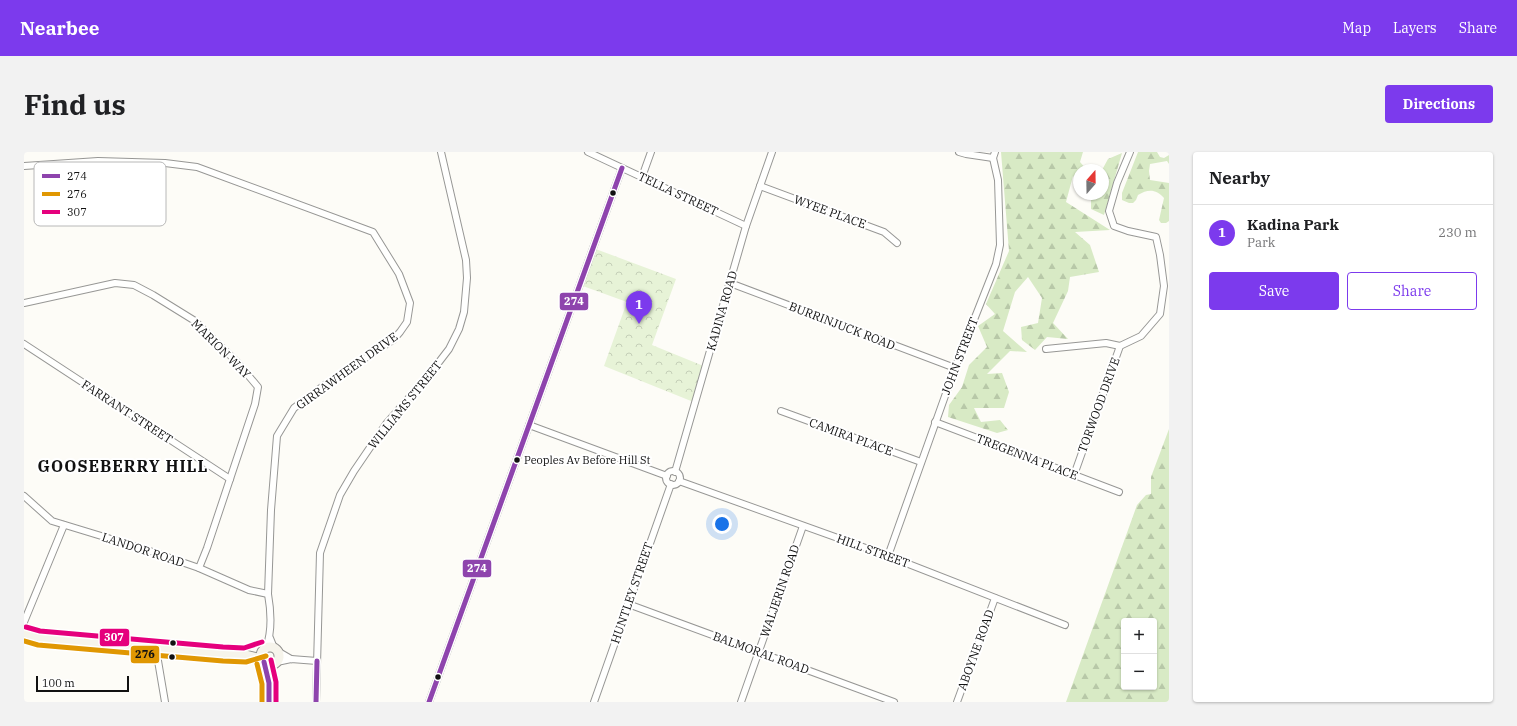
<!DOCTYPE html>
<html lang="en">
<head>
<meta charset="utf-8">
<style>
	body { margin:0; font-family:"IBM Plex Serif",serif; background:#f2f2f2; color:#202124 }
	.controls { position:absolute; right:12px; bottom:12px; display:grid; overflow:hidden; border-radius:4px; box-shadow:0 1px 3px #0004 }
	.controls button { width:36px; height:36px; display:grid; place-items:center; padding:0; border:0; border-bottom:1px solid #e0e0e0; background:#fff; color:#202124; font:20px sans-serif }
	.compass { position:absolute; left:1049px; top:12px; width:36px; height:36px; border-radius:50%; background:#fff; box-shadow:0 1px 3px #0004; rotate:20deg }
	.scale { position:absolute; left:12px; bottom:10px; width:93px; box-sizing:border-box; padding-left:4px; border:2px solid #111; border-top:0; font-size:11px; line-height:14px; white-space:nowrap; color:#111; -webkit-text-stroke:3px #fff; paint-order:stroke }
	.you { position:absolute; left:698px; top:372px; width:14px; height:14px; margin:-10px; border:3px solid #fff; border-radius:50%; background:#1a73e8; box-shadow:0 0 0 6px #1a73e833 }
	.badge { display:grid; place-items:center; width:26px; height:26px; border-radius:50%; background:#7c3aed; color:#fff; font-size:13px; font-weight:700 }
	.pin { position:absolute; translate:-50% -33px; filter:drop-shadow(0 1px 2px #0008) }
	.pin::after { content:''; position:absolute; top:21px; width:14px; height:12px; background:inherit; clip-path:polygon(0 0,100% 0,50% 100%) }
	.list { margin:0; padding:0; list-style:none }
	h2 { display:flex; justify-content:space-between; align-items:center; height:52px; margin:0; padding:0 16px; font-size:17px }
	h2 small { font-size:13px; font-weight:400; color:#757577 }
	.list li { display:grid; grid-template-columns:26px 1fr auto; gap:12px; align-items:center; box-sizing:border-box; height:56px; padding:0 16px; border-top:1px solid #e0e0e0 }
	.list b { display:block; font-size:15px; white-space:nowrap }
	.list p { margin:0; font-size:13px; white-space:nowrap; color:#757577 }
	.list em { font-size:13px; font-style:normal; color:#757577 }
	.actions { display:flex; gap:8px; padding:12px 16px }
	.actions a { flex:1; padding:9px 0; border:1px solid #7c3aed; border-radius:4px; text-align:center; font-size:14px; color:#7c3aed }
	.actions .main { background:#7c3aed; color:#fff }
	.map { position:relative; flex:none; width:1145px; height:550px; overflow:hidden; border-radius:4px }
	header { display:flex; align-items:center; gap:24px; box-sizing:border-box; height:56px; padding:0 20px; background:#7c3aed; color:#fff }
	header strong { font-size:19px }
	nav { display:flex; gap:22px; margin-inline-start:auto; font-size:14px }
	.intro { display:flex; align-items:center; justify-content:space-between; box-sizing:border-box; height:96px; padding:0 24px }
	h1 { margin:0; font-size:28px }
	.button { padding:10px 18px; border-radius:4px; background:#7c3aed; color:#fff; font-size:14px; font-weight:700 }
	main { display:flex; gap:24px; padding:0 24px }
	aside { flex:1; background:#fff; border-radius:4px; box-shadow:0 1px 3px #0004 }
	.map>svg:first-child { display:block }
	.forest { fill:url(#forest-firs); fill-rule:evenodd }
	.park { fill:url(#park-crowns) }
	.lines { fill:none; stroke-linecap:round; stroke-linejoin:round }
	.street-casing { stroke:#979795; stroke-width:8 }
	.secondary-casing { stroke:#8e8d8b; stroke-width:11 }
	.street { stroke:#fffffe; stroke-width:6 }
	.secondary { stroke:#f6f4eb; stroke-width:9 }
	.bus-1-casing { stroke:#fff; stroke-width:8 }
	.bus-2-casing { stroke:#fff; stroke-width:8 }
	.bus-3-casing { stroke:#fff; stroke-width:8 }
	.bus-1 { stroke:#8e44ad; stroke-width:5 }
	.bus-2 { stroke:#e09702; stroke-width:5 }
	.bus-3 { stroke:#e5007d; stroke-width:5 }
	.bus-dot { fill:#111; stroke:#fff; stroke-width:1.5 }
	.labels { text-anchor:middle; stroke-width:4; stroke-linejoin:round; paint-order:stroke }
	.bus-label { font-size:11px; fill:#111; stroke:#fff; text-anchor:start }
	.street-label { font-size:12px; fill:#111; stroke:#fff }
	.district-label { font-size:16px; font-weight:bold; letter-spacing:1px; fill:#111; stroke:#fff }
	.key { fill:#fff; stroke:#b8b8b8; stroke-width:1 }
	.key-label { font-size:11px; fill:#111 }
	.line-badge { stroke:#fff; stroke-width:1.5 }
	.badge-label { font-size:11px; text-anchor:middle; font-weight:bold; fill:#fff }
	.pale-badge-label { font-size:11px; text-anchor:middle; font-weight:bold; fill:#111 }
</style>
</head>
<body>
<header>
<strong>Nearbee</strong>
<nav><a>Map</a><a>Layers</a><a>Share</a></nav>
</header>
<div class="intro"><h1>Find us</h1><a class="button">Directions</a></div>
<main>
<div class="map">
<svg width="1145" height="550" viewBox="0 0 1145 550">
	<defs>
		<pattern id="forest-firs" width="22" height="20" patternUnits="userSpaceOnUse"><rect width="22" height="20" fill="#d8eac5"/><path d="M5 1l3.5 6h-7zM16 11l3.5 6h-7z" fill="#b8c8a8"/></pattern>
		<pattern id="park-crowns" width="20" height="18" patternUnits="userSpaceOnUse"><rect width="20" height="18" fill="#e7f3d7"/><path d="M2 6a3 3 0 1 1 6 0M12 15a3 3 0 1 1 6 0" fill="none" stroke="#c5cfb8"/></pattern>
	</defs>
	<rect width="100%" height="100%" fill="#fdfcf7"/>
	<!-- forest -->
	<g class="forest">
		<path d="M977 0H1059L1056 10 1063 18H1055V30L1049 24 1042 50 1086 78 1051 80 1066 93 1075 120 1046 125 1044 139 1029 171 1044 187 1023 185 1011 198 998 188 997 175 1014 171 1018 146 1004 125 991 140 979 179 1003 200 986 199 963 222 978 221 985 240 980 256H950L957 270 976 268 984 278 973 281 924 265 925 253 938 235 945 213 963 195 954 174 971 162 962 152 985 99Z"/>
		<path d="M1114 0H1133L1136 5 1140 6 1145 3V12L1143 9 1126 12 1125 19 1126 28 1145 31V69L1142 71H1137L1135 68 1140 46C1132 37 1124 37 1114 43L1112 48 1109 51H1105L1098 48V41Z"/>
		<path d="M1098 1 1080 63 1067 57V42H1079L1078 18 1084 7Z"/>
		<path d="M1145 277V550H1042L1113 353 1122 343 1127 342V325ZM1100 469H1130V535H1100Z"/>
	</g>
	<!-- park -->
	<path class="park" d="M569 96 652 127 628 193 682 215 672 251 580 214 603 150 556 133Z"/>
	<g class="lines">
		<defs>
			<g id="street">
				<path d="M564 0 722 74"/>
				<path d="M935 0 942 2 969 6"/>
				<path d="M0 14 74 9 141 11 173 15 349 80 375 122 386 151 383 170 376 180 369 188 302 232 270 256 253 284 247 358 244 442C247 459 248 480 242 496"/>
				<path d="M618 25 627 0"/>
				<path d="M736 34 860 80 873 91"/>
				<path d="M706 131 931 216"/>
				<path d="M0 151 91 131 110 133 129 143 171 169 213 210 234 235 231 252 183 396 175 416"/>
				<path d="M0 192 206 327"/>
				<path d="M1022 197 1082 191 1096 194"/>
				<path d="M757 259 897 310"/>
				<path d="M911 270 1095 340"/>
				<path d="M505 273 643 324"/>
				<circle cx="649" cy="326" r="7"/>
				<path d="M651 320 722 74 748 0"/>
				<path d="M1050 323 1096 194 1117 184 1136 162 1140 134 1136 103 1132 85 1104 79 1090 74 1085 59 1093 31 1106 0"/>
				<path d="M655 329 864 404 1041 473"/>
				<path d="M0 344 28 369 120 397 175 416 225 438 244 442"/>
				<path d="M864 404 931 216 972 112 976 93 974 28 969 6 971 0"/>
				<path d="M604 452 870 550"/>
				<path d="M0 470 40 373"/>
				<path d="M246 486 250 496"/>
				<path d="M132 497 141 550"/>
				<path d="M255 500 267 507"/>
				<path d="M253 510 267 507 293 509"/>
				<path d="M292 550 296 401 316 343 330 319 362 272 405 223 425 197 435 177 440 160 443 126 442 108 417 0"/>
				<path d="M405 550 598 16"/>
				<path d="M570 550 647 332"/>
				<path d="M717 550 779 374"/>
				<path d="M933 550 971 446"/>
			</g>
			<g id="secondary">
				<path d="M0 482 15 486 221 503 238 507"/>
				<circle cx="246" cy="504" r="9"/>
				<path d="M240 510 245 531V550"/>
			</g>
		</defs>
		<!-- street casing -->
		<use href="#street" class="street-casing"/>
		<!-- secondary casing -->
		<use href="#secondary" class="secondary-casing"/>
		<!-- street -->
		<use href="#street" class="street"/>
		<!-- secondary -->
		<use href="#secondary" class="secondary"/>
		<defs>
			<g id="bus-1">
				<path d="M240 510 245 531V550"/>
				<path d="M292 550 293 509"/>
				<path d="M405 550 598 16"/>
			</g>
			<g id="bus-2">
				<path d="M0 489 14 493 199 509 222 510 242 504"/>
				<path d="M233 512 238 532V550"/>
			</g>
			<g id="bus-3">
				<path d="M2 475 16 479 199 495 220 496 238 490"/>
				<path d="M247 508 252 530V550"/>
			</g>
		</defs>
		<!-- bus-1 casing -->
		<use href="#bus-1" class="bus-1-casing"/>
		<!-- bus-2 casing -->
		<use href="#bus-2" class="bus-2-casing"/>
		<!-- bus-3 casing -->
		<use href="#bus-3" class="bus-3-casing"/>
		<!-- bus-1 -->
		<use href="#bus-1" class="bus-1"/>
		<!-- bus-2 -->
		<use href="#bus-2" class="bus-2"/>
		<!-- bus-3 -->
		<use href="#bus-3" class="bus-3"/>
	</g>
	<!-- markers -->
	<g class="bus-dot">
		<circle cx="589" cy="41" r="3.5"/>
		<circle cx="493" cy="308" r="3.5"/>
		<circle cx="149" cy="491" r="3.5"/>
		<circle cx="148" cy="505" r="3.5"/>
		<circle cx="414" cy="525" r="3.5"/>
	</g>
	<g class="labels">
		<!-- bus labels -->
		<g class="bus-label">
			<text x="500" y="312">Peoples Av Before Hill St</text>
		</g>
		<!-- street labels -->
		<g class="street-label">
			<text transform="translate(654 42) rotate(25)" y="4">TELLA STREET</text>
			<text transform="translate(806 60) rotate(20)" y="4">WYEE PLACE</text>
			<text transform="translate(698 159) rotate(-74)" y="4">KADINA ROAD</text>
			<text transform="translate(818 174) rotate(21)" y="4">BURRINJUCK ROAD</text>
			<text transform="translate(197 197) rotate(45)" y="4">MARION WAY</text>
			<text transform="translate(936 204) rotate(-69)" y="4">JOHN STREET</text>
			<text transform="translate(323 219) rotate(-36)" y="4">GIRRAWHEEN DRIVE</text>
			<text transform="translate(381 253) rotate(-51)" y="4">WILLIAMS STREET</text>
			<text transform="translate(1075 253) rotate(-70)" y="4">TORWOOD DRIVE</text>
			<text transform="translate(103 260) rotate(33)" y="4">FARRANT STREET</text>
			<text transform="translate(827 285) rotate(20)" y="4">CAMIRA PLACE</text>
			<text transform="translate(1003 305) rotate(21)" y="4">TREGENNA PLACE</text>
			<text transform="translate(119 398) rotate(18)" y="4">LANDOR ROAD</text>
			<text transform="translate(849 399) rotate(20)" y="4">HILL STREET</text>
			<text transform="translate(756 439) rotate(-71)" y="4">WALJERIN ROAD</text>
			<text transform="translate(608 441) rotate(-71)" y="4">HUNTLEY STREET</text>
			<text transform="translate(952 498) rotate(-70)" y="4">ABOYNE ROAD</text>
			<text transform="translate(737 501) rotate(20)" y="4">BALMORAL ROAD</text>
		</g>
		<!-- district labels -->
		<g class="district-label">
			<text x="99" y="320">GOOSEBERRY HILL</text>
		</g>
	</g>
	<!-- legend -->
	<rect x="10" y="10" width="132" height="64" rx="6" class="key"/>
	<rect x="18" y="22" width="18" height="4" fill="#8e44ad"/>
	<rect x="18" y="40" width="18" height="4" fill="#e09702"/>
	<rect x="18" y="58" width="18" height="4" fill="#e5007d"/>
	<g class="key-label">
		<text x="43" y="28">274</text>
		<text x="43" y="46">276</text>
		<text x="43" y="64">307</text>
	</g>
	<g class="line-badge">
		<rect x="535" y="140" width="30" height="19" rx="4" fill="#8e44ad"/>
		<rect x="438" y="407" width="30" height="19" rx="4" fill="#8e44ad"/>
		<rect x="75" y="476" width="31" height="19" rx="4" fill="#e5007d"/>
		<rect x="106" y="493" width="30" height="19" rx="4" fill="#e09702"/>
	</g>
	<g class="badge-label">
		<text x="550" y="153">274</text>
		<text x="453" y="420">274</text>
		<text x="90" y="489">307</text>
	</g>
	<g class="pale-badge-label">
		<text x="121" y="506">276</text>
	</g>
</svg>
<div class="controls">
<button>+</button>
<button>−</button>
</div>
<svg class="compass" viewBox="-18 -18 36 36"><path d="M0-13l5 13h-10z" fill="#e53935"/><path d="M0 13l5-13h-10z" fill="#757577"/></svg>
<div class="scale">100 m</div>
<div class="you"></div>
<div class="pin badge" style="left:615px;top:172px">1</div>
</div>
<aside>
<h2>Nearby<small></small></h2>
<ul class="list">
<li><span class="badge">1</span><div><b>Kadina Park</b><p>Park</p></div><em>230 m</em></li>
</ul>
<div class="actions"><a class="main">Save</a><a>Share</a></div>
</aside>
</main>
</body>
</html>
